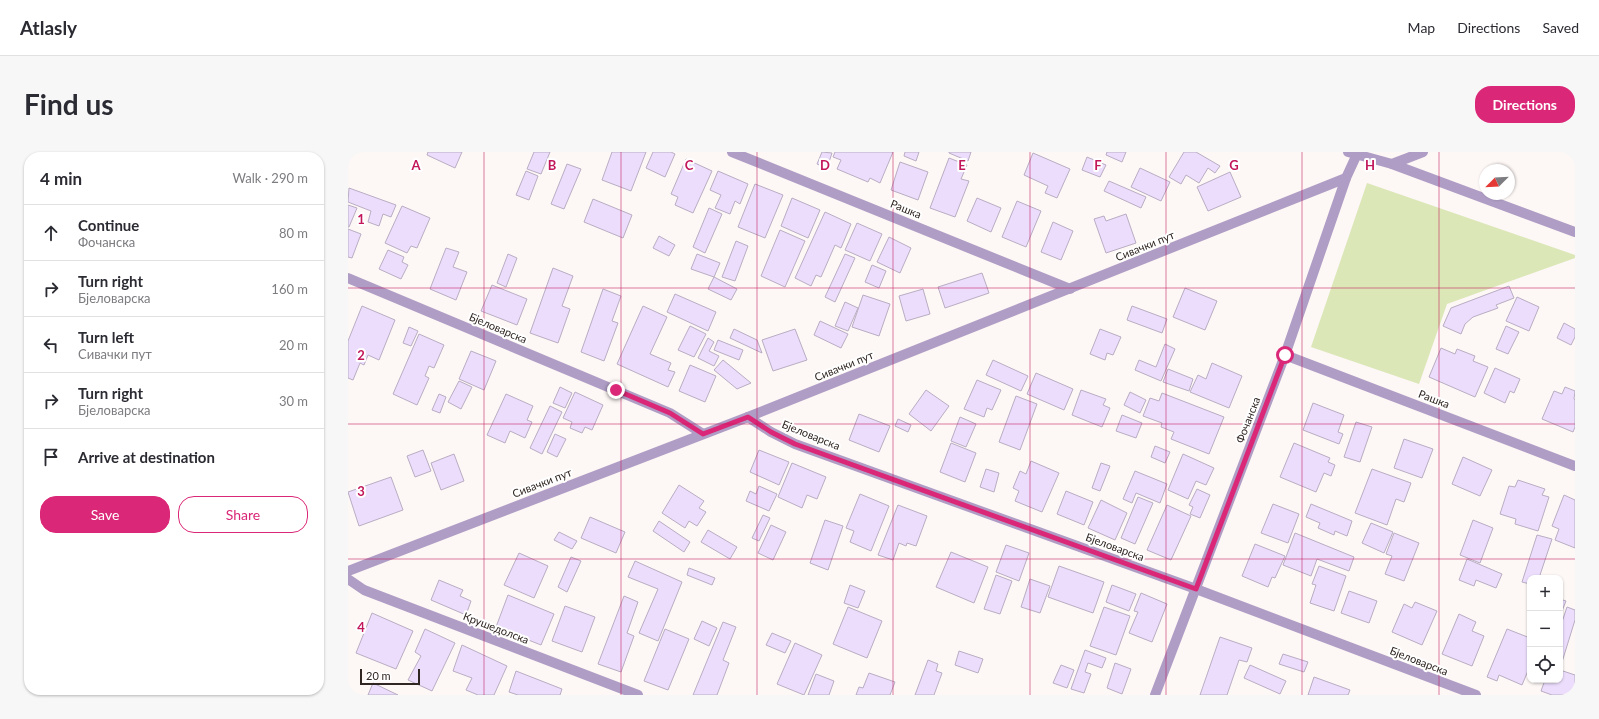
<!DOCTYPE html>
<html lang="en">
<head>
<meta charset="utf-8">
<style>
	body { margin:0; font-family:Lato,sans-serif; background:#f7f7f7; color:#2b2b33 }
	.controls { position:absolute; right:12px; bottom:12px; display:grid; overflow:hidden; border-radius:8px; box-shadow:0 1px 3px #0004 }
	.controls button { width:36px; height:36px; display:grid; place-items:center; padding:0; border:0; border-bottom:1px solid #e1e1e2; background:#fff; color:#2b2b33; font:20px sans-serif }
	.compass { position:absolute; left:1131px; top:12px; width:36px; height:36px; border-radius:50%; background:#fff; box-shadow:0 1px 3px #0004; rotate:246deg }
	.scale { position:absolute; left:12px; bottom:10px; width:60px; box-sizing:border-box; padding-left:4px; border:2px solid #302622; border-top:0; font-size:11px; line-height:14px; white-space:nowrap; color:#302622; -webkit-text-stroke:3px #fff; paint-order:stroke }
	.stop { position:absolute; width:12px; height:12px; margin:-9px; border:3px solid #db2777; border-radius:50%; background:#fff }
	.stop.end { background:#db2777; border-color:#fff; box-shadow:0 1px 4px #0008 }
	.list { margin:0; padding:0; list-style:none }
	h2 { display:flex; justify-content:space-between; align-items:center; height:52px; margin:0; padding:0 16px; font-size:17px }
	h2 small { font-size:13px; font-weight:400; color:#7c7c81 }
	.list li { display:grid; grid-template-columns:26px 1fr auto; gap:12px; align-items:center; box-sizing:border-box; height:56px; padding:0 16px; border-top:1px solid #e1e1e2 }
	.list b { display:block; font-size:15px; white-space:nowrap }
	.list p { margin:0; font-size:13px; white-space:nowrap; color:#7c7c81 }
	.list em { font-size:13px; font-style:normal; color:#7c7c81 }
	.actions { display:flex; gap:8px; padding:12px 16px }
	.actions a { flex:1; padding:9px 0; border:1px solid #db2777; border-radius:16px; text-align:center; font-size:14px; color:#db2777 }
	.actions .main { background:#db2777; color:#fff }
	.icon { flex:none; width:22px; height:22px; fill:none; stroke:currentColor; stroke-width:2; stroke-linecap:round; stroke-linejoin:round }
	.map { position:relative; flex:none; width:1227px; height:543px; overflow:hidden; border-radius:16px }
	header { display:flex; align-items:center; gap:24px; box-sizing:border-box; height:56px; padding:0 20px; background:#fff; border-bottom:1px solid #e1e1e2 }
	header strong { font-size:19px }
	nav { display:flex; gap:22px; margin-inline-start:auto; font-size:14px }
	.intro { display:flex; align-items:center; justify-content:space-between; box-sizing:border-box; height:96px; padding:0 24px }
	h1 { margin:0; font-size:28px }
	.button { padding:10px 18px; border-radius:16px; background:#db2777; color:#fff; font-size:14px; font-weight:700 }
	main { display:flex; gap:24px; padding:0 24px }
	aside { flex:1; background:#fff; border-radius:16px; box-shadow:0 1px 3px #0004 }
	.map>svg:first-child { display:block }
	.green { fill:#dbe7b7 }
	.building { fill:#ecddfc; stroke:#b8adc3 }
	.lines { fill:none; stroke-linecap:round; stroke-linejoin:round }
	.minor { stroke:#af9dc5; stroke-width:10 }
	.route { stroke:#db2777; stroke-width:5 }
	.grid { fill:none; stroke:#c2185b; stroke-width:1; stroke-opacity:0.55 }
	.labels { text-anchor:middle; stroke-width:4; stroke-linejoin:round; paint-order:stroke }
	.street-label { font-size:11px; fill:#302622; stroke:#fff }
	.grid-label { font-size:13px; text-anchor:middle; font-weight:bold; fill:#c2185b; stroke:#fff; stroke-width:4; stroke-linejoin:round; paint-order:stroke }
</style>
</head>
<body>
<header>
<strong>Atlasly</strong>
<nav><a>Map</a><a>Directions</a><a>Saved</a></nav>
</header>
<div class="intro"><h1>Find us</h1><a class="button">Directions</a></div>
<main>
<aside>
<h2>4 min<small>Walk · 290 m</small></h2>
<ul class="list">
<li><svg class="icon" aria-label="ahead" viewBox="0 0 24 24"><path d="M12 20V5M6 11l6-6 6 6"/></svg><div><b>Continue</b><p>Фочанска</p></div><em>80 m</em></li>
<li><svg class="icon" aria-label="right" viewBox="0 0 24 24"><path d="M7 20v-9h11M14 6l5 5-5 5"/></svg><div><b>Turn right</b><p>Бјеловарска</p></div><em>160 m</em></li>
<li><svg class="icon" aria-label="left" viewBox="0 0 24 24"><path d="M17 20v-9H6M10 6l-5 5 5 5"/></svg><div><b>Turn left</b><p>Сивачки пут</p></div><em>20 m</em></li>
<li><svg class="icon" aria-label="right" viewBox="0 0 24 24"><path d="M7 20v-9h11M14 6l5 5-5 5"/></svg><div><b>Turn right</b><p>Бјеловарска</p></div><em>30 m</em></li>
<li><svg class="icon" aria-label="arrive" viewBox="0 0 24 24"><path d="M6 21V4h12l-3 4 3 4H6"/></svg><div><b>Arrive at destination</b></div></li>
</ul>
<div class="actions"><a class="main">Save</a><a>Share</a></div>
</aside>
<div class="map">
<svg width="1227" height="543" viewBox="0 0 1227 543">
	<rect width="100%" height="100%" fill="#fdf7f5"/>
	<!-- green -->
	<path class="green" d="M1019 31 1227 103V106L1099 152 1071 232 963 195Z"/>
	<!-- building -->
	<g class="building">
		<path d="M80 0H114L107 16 79 3Z"/>
		<path d="M186 0H202L193 22 179 17Z"/>
		<path d="M264 0H298L283 39 254 28Z"/>
		<path d="M305 0H323L327 2 317 25 298 16Z"/>
		<path d="M474 0 484 1 479 16 469 12Z"/>
		<path d="M487 0H545L532 31 522 26 520 30 489 17 493 8 485 5Z"/>
		<path d="M557 0H571L568 9 556 4Z"/>
		<path d="M601 0H623L620 9 601 1Z"/>
		<path d="M759 0H778L774 10 758 3Z"/>
		<path d="M836 0H848L872 14 867 21 860 16 851 31 838 23 833 32 821 25Z"/>
		<path d="M685 1 722 17 709 46 697 41 700 34 676 23Z"/>
		<path d="M739 5 758 13 752 25 734 18Z"/>
		<path d="M601 6 619 13 613 27 621 29 607 65 582 56Z"/>
		<path d="M338 7 364 19 345 61 327 53 330 45 323 42Z"/>
		<path d="M552 10 580 20 570 48 543 38Z"/>
		<path d="M219 12 233 17 216 57 203 52Z"/>
		<path d="M792 16 822 30 813 49 783 35Z"/>
		<path d="M178 19 190 24 181 48 168 43Z"/>
		<path d="M370 19 400 32 392 52 387 49 382 62 367 56 373 43 362 38Z"/>
		<path d="M882 20 893 45 860 59 849 35Z"/>
		<path d="M761 29 798 45 793 56 756 39Z"/>
		<path d="M407 32 435 43 417 86 390 75Z"/>
		<path d="M1 36 48 53 43 65 35 62 31 74 20 70 23 59 0 50Z"/>
		<path d="M444 46 472 58 460 86 433 74Z"/>
		<path d="M629 46 653 56 643 80 619 69Z"/>
		<path d="M245 47 284 63 275 86 236 70Z"/>
		<path d="M669 49 693 59 678 95 654 85Z"/>
		<path d="M0 53 9 56 1 75H0Z"/>
		<path d="M54 54 82 66 69 96 63 94 59 101 37 91Z"/>
		<path d="M361 56 374 62 357 101 345 95Z"/>
		<path d="M477 60 503 72 493 96 487 93 473 125 468 123 463 134 447 126Z"/>
		<path d="M778 62 788 91 758 101 746 67 756 64 758 69Z"/>
		<path d="M705 70 725 79 713 108 693 100Z"/>
		<path d="M509 71 534 82 522 109 497 98Z"/>
		<path d="M0 77 13 82 4 106 0 105Z"/>
		<path d="M432 78 457 89 437 135 413 124Z"/>
		<path d="M311 84 327 93 321 104 305 96Z"/>
		<path d="M541 85 563 96 552 121 529 110Z"/>
		<path d="M388 89 400 94 387 129 374 125Z"/>
		<path d="M98 96 111 100 105 115 119 120 108 148 82 137Z"/>
		<path d="M40 98 56 105 54 110 60 113 53 127 31 117Z"/>
		<path d="M160 102 169 106 158 135 149 131Z"/>
		<path d="M349 102 372 111 366 125 343 117Z"/>
		<path d="M497 102 507 106 487 150 477 145Z"/>
		<path d="M524 113 538 119 531 136 517 130Z"/>
		<path d="M205 116 225 124 214 154 222 157 210 191 182 181Z"/>
		<path d="M634 121 641 141 597 156 590 135Z"/>
		<path d="M366 125 389 137 383 148 360 137Z"/>
		<path d="M144 133 179 147 169 173 133 159Z"/>
		<path d="M1161 134 1166 146 1148 153 1150 156 1125 165 1117 172 1113 182 1095 174 1103 156Z"/>
		<path d="M837 136 869 149 857 178 825 165Z"/>
		<path d="M255 137 273 144 264 169 270 171 256 209 233 200Z"/>
		<path d="M575 137 582 162 558 169 551 144Z"/>
		<path d="M327 142 368 160 360 179 319 160Z"/>
		<path d="M515 143 542 152 531 184 504 175Z"/>
		<path d="M1169 145 1191 155 1181 179 1158 169Z"/>
		<path d="M497 150 510 156 500 179 487 174Z"/>
		<path d="M14 154 47 168 31 208 20 203 16 213 12 211 5 228 0 226V189Z"/>
		<path d="M295 154 319 165 302 202 323 211 320 218 327 220 320 235 269 212Z"/>
		<path d="M784 154 819 167 814 181 779 168Z"/>
		<path d="M472 169 500 182 493 196 466 183Z"/>
		<path d="M1216 171 1227 177V185L1223 193 1209 186Z"/>
		<path d="M342 174 358 182 346 205 330 198Z"/>
		<path d="M1158 174 1171 180 1160 202 1148 197Z"/>
		<path d="M61 175 70 179 63 194 55 191Z"/>
		<path d="M386 177 409 188 414 201 382 186Z"/>
		<path d="M447 177 459 208 425 219 414 188Z"/>
		<path d="M752 177 773 185 765 203 759 201 757 208 742 202Z"/>
		<path d="M71 182 96 193 86 216 81 214 77 224 81 226 69 253 45 242Z"/>
		<path d="M360 186 366 190 361 199 371 204 366 214 350 206Z"/>
		<path d="M370 188 395 198 391 208 366 198Z"/>
		<path d="M817 192 827 197 813 229 787 218 791 208 808 215Z"/>
		<path d="M1093 196 1107 202 1109 197 1127 204 1125 209 1140 215 1127 245 1081 225Z"/>
		<path d="M123 199 148 209 136 238 111 227Z"/>
		<path d="M375 208 403 231 389 237 366 218Z"/>
		<path d="M645 208 680 224 673 239 638 223Z"/>
		<path d="M864 211 894 224 881 256 842 240 850 223 858 227Z"/>
		<path d="M342 213 368 224 357 250 331 239Z"/>
		<path d="M1147 216 1172 227 1166 241 1162 239 1157 251 1136 241Z"/>
		<path d="M820 217 845 227 841 239 815 230Z"/>
		<path d="M688 221 725 237 716 258 679 242Z"/>
		<path d="M629 228 653 238 644 258 639 256 636 265 616 257Z"/>
		<path d="M111 229 124 235 113 257 100 250Z"/>
		<path d="M212 235 224 241 217 256 205 251Z"/>
		<path d="M1217 235 1227 239 1226 247 1227 248V275L1225 280 1194 267 1206 239 1214 242Z"/>
		<path d="M578 238 601 254 583 279 561 262Z"/>
		<path d="M733 238 758 247 755 253 762 256 754 275 724 263Z"/>
		<path d="M227 240 255 253 244 278 237 275 234 281 222 276 224 270 215 266Z"/>
		<path d="M782 240 798 248 792 261 776 253Z"/>
		<path d="M814 241 876 265 861 302 823 287 826 280 813 275 814 271 795 264 802 246 811 249Z"/>
		<path d="M91 242 98 245 92 261 84 258Z"/>
		<path d="M158 242 185 254 179 268 184 270 177 286 162 279 157 291 139 283Z"/>
		<path d="M668 244 689 252 672 298 651 290Z"/>
		<path d="M965 251 996 263 990 280 995 282 991 292 955 278Z"/>
		<path d="M202 254 214 260 194 302 182 296Z"/>
		<path d="M511 262 542 274 531 300 501 288Z"/>
		<path d="M774 263 794 271 788 286 768 279Z"/>
		<path d="M612 265 628 272 618 295 603 289Z"/>
		<path d="M550 267 563 273 560 280 547 274Z"/>
		<path d="M1008 270 1024 275 1012 310 996 305Z"/>
		<path d="M207 282 218 287 209 305 199 300Z"/>
		<path d="M1056 287 1085 297 1074 326 1046 316Z"/>
		<path d="M603 291 628 301 617 330 592 320Z"/>
		<path d="M946 291 982 306 980 310 987 313 983 324 976 321 968 340 932 325Z"/>
		<path d="M807 294 822 300 817 311 803 305Z"/>
		<path d="M75 298 83 319 67 325 59 304Z"/>
		<path d="M411 298 441 310 431 333 402 320Z"/>
		<path d="M106 302 116 329 93 338 83 311Z"/>
		<path d="M835 302 866 316 858 333 848 329 840 347 820 338Z"/>
		<path d="M1115 305 1144 318 1132 344 1104 332Z"/>
		<path d="M683 309 711 321 694 360 667 349 671 339 665 336 672 319 678 322Z"/>
		<path d="M444 311 478 325 469 347 459 343 454 356 430 345Z"/>
		<path d="M753 311 762 314 752 339 744 336Z"/>
		<path d="M638 317 651 321 646 340 632 335Z"/>
		<path d="M1024 317 1063 331 1056 350 1048 347 1039 373 1007 361Z"/>
		<path d="M787 319 819 332 812 351 788 341 784 351 775 347Z"/>
		<path d="M43 325 55 358 11 374 0 340Z"/>
		<path d="M1170 328 1197 337 1194 343 1201 345 1190 379 1167 372 1168 367 1152 362 1161 334 1167 335Z"/>
		<path d="M331 333 356 349 351 356 358 360 349 374 341 369 337 376 314 361Z"/>
		<path d="M411 334 429 342 421 359 398 349 402 339 408 342Z"/>
		<path d="M849 337 862 343 852 366 842 362 845 355 841 353Z"/>
		<path d="M718 339 745 350 736 373 709 362Z"/>
		<path d="M512 342 541 354 523 399 502 390 506 379 498 376Z"/>
		<path d="M1216 343 1227 348V396L1207 388 1211 377 1204 374Z"/>
		<path d="M790 345 805 351 787 392 773 386Z"/>
		<path d="M753 348 779 361 767 388 740 376Z"/>
		<path d="M925 352 951 362 940 391 913 381Z"/>
		<path d="M963 352 1004 369 999 384 987 379 986 383 970 376 972 371 958 365Z"/>
		<path d="M550 353 579 364 568 394 559 391 558 394 551 391 545 408 530 403Z"/>
		<path d="M819 353 843 364 823 408 799 398Z"/>
		<path d="M415 363 422 366 411 389 404 386Z"/>
		<path d="M242 365 277 380 268 401 233 386Z"/>
		<path d="M477 368 495 374 480 418 462 411Z"/>
		<path d="M1125 368 1145 376 1132 411 1112 403Z"/>
		<path d="M311 369 342 390 336 400 305 379Z"/>
		<path d="M1023 371 1045 380 1036 401 1014 391Z"/>
		<path d="M423 373 438 380 425 408 410 401Z"/>
		<path d="M360 378 389 395 382 407 353 390Z"/>
		<path d="M211 380 229 389 224 397 206 388Z"/>
		<path d="M947 381 1006 405 1001 419 969 407 963 424 935 413Z"/>
		<path d="M1046 381 1071 391 1056 429 1037 422 1044 404 1038 402Z"/>
		<path d="M1189 383 1204 387 1191 426H1182V432L1174 430Z"/>
		<path d="M907 392 937 404 927 426 924 425 920 435 894 424Z"/>
		<path d="M658 393 681 401 671 429 648 420Z"/>
		<path d="M603 400 640 415 626 451 588 435Z"/>
		<path d="M171 401 200 414 186 446 156 433Z"/>
		<path d="M223 405 233 409 219 440 210 435Z"/>
		<path d="M1119 407 1154 422 1148 436 1128 428 1126 434 1111 428Z"/>
		<path d="M287 409 334 430 310 489 291 481 310 437 280 425Z"/>
		<path d="M711 414 756 430 745 461 700 445Z"/>
		<path d="M971 414 998 424 986 459 962 451 968 433 964 432Z"/>
		<path d="M341 416 367 426 364 433 339 423Z"/>
		<path d="M648 423 664 429 652 462 636 457Z"/>
		<path d="M682 427 702 434 692 461 673 455Z"/>
		<path d="M91 428 115 438 112 444 123 449 118 463 83 448Z"/>
		<path d="M502 433 517 439 510 456 496 451Z"/>
		<path d="M764 433 788 442 781 459 758 450Z"/>
		<path d="M1001 439 1029 449 1021 471 993 461Z"/>
		<path d="M793 441 819 452 804 490 781 481 790 460 786 459Z"/>
		<path d="M160 443 206 462 193 493 148 475Z"/>
		<path d="M276 444 290 450 279 481 286 484 273 520 250 512Z"/>
		<path d="M1212 447 1218 449 1212 464Z"/>
		<path d="M1067 450 1089 459 1074 493 1044 480 1056 452 1064 456Z"/>
		<path d="M217 454 247 465 234 500 204 489Z"/>
		<path d="M500 455 534 469 519 506 485 492Z"/>
		<path d="M756 455 782 464 768 503 742 494Z"/>
		<path d="M1219 455 1227 458V468L1214 510 1212 509V476Z"/>
		<path d="M24 461 65 479 48 517 8 501Z"/>
		<path d="M1111 462 1128 470 1124 479 1136 484 1124 514 1094 502Z"/>
		<path d="M354 469 369 476 361 494 346 487Z"/>
		<path d="M375 470 388 475 375 508 381 511 369 543H345Z"/>
		<path d="M77 477 107 491 84 539 60 528 73 504 67 500Z"/>
		<path d="M317 477 341 487 320 538 296 529Z"/>
		<path d="M1159 477 1182 486V514L1174 533 1151 523 1149 529 1139 525Z"/>
		<path d="M424 481 443 489 437 501 418 493Z"/>
		<path d="M872 485 904 496 899 510 891 508 879 543H852Z"/>
		<path d="M447 491 474 503 456 543 429 532Z"/>
		<path d="M114 493 159 514 146 543H130L118 538 124 526 105 519Z"/>
		<path d="M737 498 758 506 754 516 740 511 737 520 743 522 736 541 723 537Z"/>
		<path d="M611 499 635 507 630 521 607 513Z"/>
		<path d="M935 502 960 510 956 520 931 512Z"/>
		<path d="M580 508 590 512 588 519 594 521 586 543H567Z"/>
		<path d="M767 511 783 517 774 542 759 536Z"/>
		<path d="M713 513 726 518 719 536 705 531Z"/>
		<path d="M902 513 938 529 932 542 896 526Z"/>
		<path d="M1212 518 1227 523V543H1204L1193 539 1197 528H1212Z"/>
		<path d="M168 519 214 537 212 543H170L161 540Z"/>
		<path d="M521 521 547 530 542 543H508L511 535 515 536Z"/>
		<path d="M468 522 486 529 481 543H460Z"/>
		<path d="M966 525 1002 538 1000 543H960Z"/>
		<path d="M25 531 50 543H20Z"/>
	</g>
	<g class="lines">
		<!-- minor -->
		<g class="minor">
			<path d="M384 0 722 137"/>
			<path d="M1000 0 1044 12 1227 80"/>
			<path d="M1044 12 1075 0"/>
			<path d="M0 126 322 261 355 282"/>
			<path d="M937 203 1227 314"/>
			<path d="M400 265 423 280 447 292 848 437 1128 543"/>
			<path d="M0 419 400 265 998 26"/>
			<path d="M0 427 16 438 290 543"/>
			<path d="M807 543 937 203 998 26 1010 0"/>
		</g>
	</g>
	<g class="lines">
		<!-- route -->
		<path class="route" d="M268 238 322 261 355 282 400 265 423 280 447 292 848 437 937 203"/>
	</g>
	<!-- grid -->
	<path class="grid" d="M136 0V543M273 0V543M409 0V543M545 0V543M682 0V543M818 0V543M954 0V543M1091 0V543M0 136H1227M0 272H1227M0 407H1227"/>
	<g class="labels">
		<!-- street labels -->
		<g class="street-label">
			<text transform="translate(558 57) rotate(22)" y="4">Рашка</text>
			<text transform="translate(797 94) rotate(-22)" y="4">Сивачки пут</text>
			<text transform="translate(150 176) rotate(23)" y="4">Бјеловарска</text>
			<text transform="translate(496 214) rotate(-22)" y="4">Сивачки пут</text>
			<text transform="translate(1086 247) rotate(21)" y="4">Рашка</text>
			<text transform="translate(900 268) rotate(-69)" y="4">Фочанска</text>
			<text transform="translate(463 283) rotate(22)" y="4">Бјеловарска</text>
			<text transform="translate(194 331) rotate(-21)" y="4">Сивачки пут</text>
			<text transform="translate(767 395) rotate(20)" y="4">Бјеловарска</text>
			<text transform="translate(148 476) rotate(21)" y="4">Крушедолска</text>
			<text transform="translate(1071 509) rotate(21)" y="4">Бјеловарска</text>
		</g>
	</g>
	<g class="grid-label">
		<text x="68" y="18">A</text>
		<text x="204" y="18">B</text>
		<text x="341" y="18">C</text>
		<text x="477" y="18">D</text>
		<text x="614" y="18">E</text>
		<text x="750" y="18">F</text>
		<text x="886" y="18">G</text>
		<text x="1022" y="18">H</text>
		<text x="13" y="72">1</text>
		<text x="13" y="208">2</text>
		<text x="13" y="344">3</text>
		<text x="13" y="480">4</text>
	</g>
</svg>
<div class="controls">
<button>+</button>
<button>−</button>
<button><svg class="icon" aria-label="locate" viewBox="0 0 24 24"><circle cx="12" cy="12" r="6"/><path d="M12 2v4M12 18v4M2 12h4M18 12h4"/></svg></button>
</div>
<svg class="compass" viewBox="-18 -18 36 36"><path d="M0-13l5 13h-10z" fill="#e53935"/><path d="M0 13l5-13h-10z" fill="#7c7c81"/></svg>
<div class="scale">20 m</div>
<div class="stop" style="left:937px;top:203px"></div>
<div class="stop end" style="left:268px;top:238px"></div>
</div>
</main>
</body>
</html>
